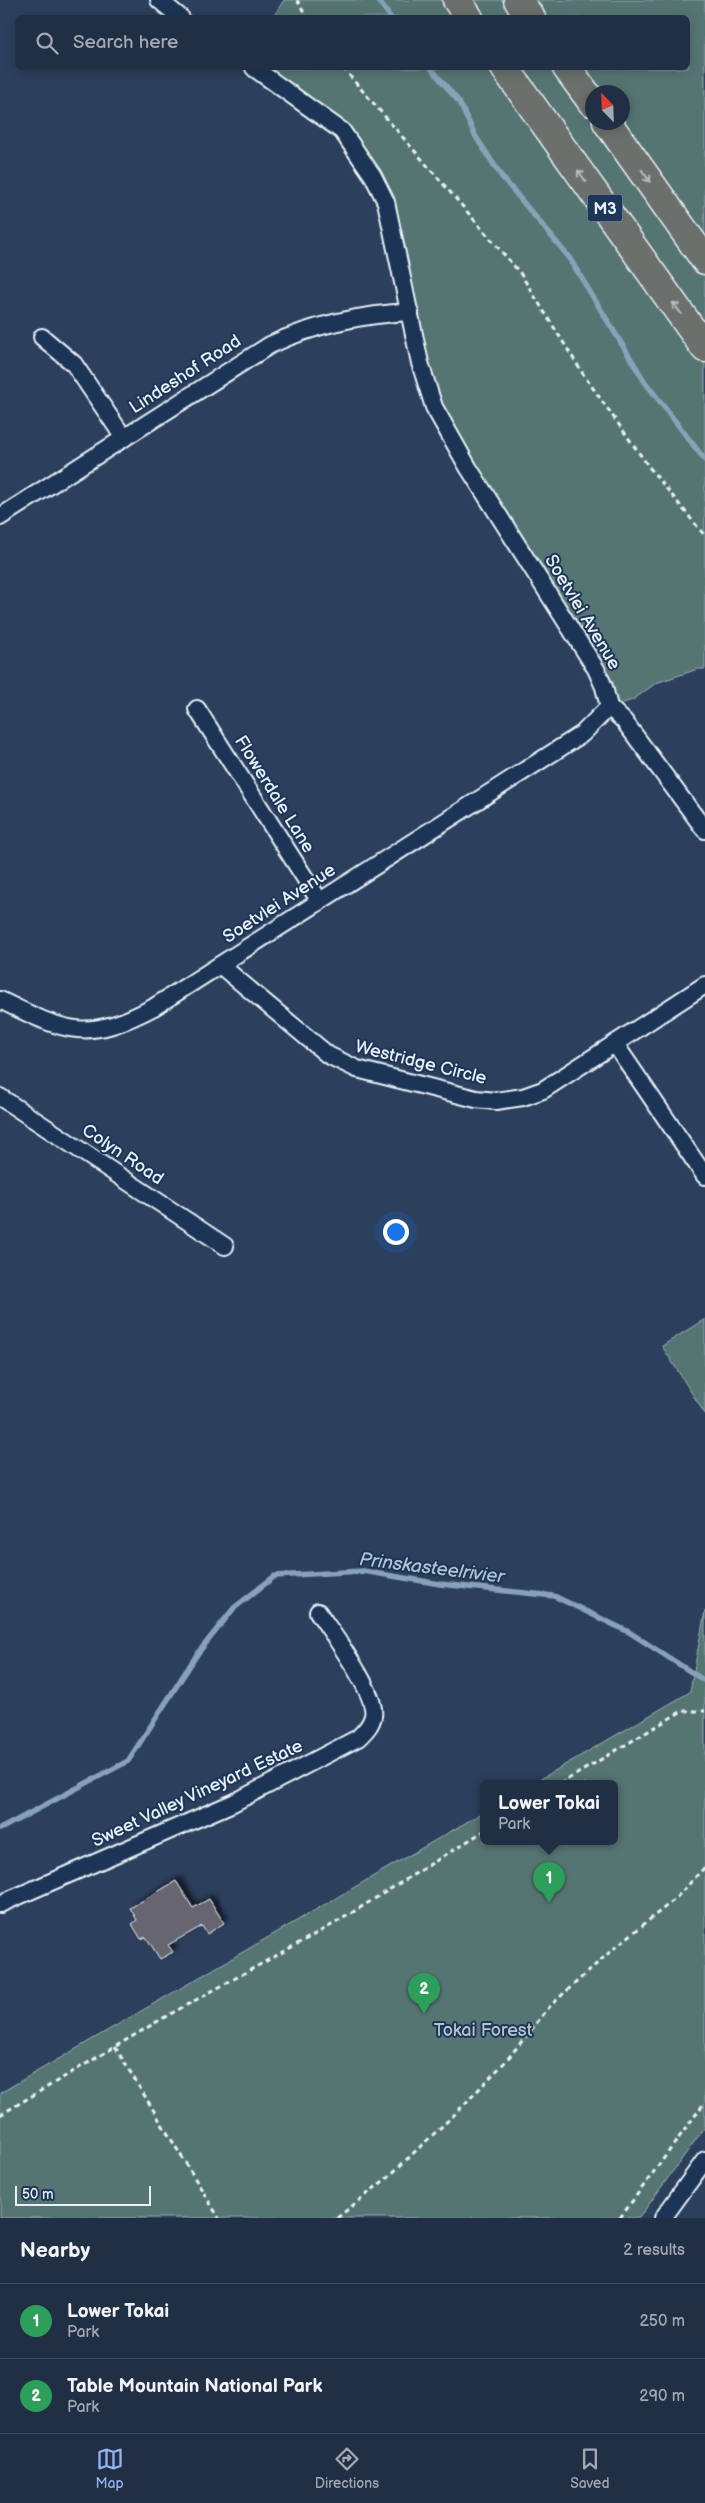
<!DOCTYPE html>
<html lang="en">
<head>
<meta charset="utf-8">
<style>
	body { margin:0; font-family:"Balsamiq Sans",sans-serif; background:#29374c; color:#f1f3f6 }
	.compass { position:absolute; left:585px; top:85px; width:45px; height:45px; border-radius:50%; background:#212f45; box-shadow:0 2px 12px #0003; rotate:337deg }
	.scale { position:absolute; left:15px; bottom:12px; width:136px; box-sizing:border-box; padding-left:5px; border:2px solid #e8f1f8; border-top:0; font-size:14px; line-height:18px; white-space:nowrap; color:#e8f1f8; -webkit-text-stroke:4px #1d3557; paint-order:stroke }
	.you { position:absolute; left:395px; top:1231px; width:18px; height:18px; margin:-12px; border:4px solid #fff; border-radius:50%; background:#1a73e8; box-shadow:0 0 0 8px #1a73e833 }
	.badge { display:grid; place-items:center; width:32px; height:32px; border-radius:50%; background:#95b2f1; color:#fff; font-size:16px; font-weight:700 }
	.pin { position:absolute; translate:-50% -41px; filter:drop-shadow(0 1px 2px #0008) }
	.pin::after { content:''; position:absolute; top:26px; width:18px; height:15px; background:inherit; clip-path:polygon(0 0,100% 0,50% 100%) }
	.popup { position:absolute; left:480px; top:1780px; width:138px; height:65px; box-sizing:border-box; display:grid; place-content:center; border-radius:8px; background:#212f45; filter:drop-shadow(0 1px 4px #0005); font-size:16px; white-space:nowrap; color:#a2a9b3 }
	.popup b { font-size:19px; color:#f1f3f6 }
	.popup::after { content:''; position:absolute; left:50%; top:100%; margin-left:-10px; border:10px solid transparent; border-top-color:#212f45 }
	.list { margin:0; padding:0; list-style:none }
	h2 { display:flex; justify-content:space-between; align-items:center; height:65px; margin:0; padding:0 20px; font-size:21px }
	h2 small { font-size:16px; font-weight:400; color:#a2a9b3 }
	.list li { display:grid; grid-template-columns:32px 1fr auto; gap:15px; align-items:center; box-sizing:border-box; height:75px; padding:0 20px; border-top:1px solid #3e4a5e }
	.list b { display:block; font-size:19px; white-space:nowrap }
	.list p { margin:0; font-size:16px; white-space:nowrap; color:#a2a9b3 }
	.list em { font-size:16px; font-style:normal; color:#a2a9b3 }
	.icon { flex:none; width:28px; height:28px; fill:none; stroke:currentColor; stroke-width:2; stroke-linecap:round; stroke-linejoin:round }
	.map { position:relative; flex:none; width:705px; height:2218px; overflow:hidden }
	.search { position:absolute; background:#212f45; box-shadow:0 2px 12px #0003; left:15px; right:15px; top:15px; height:55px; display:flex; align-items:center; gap:12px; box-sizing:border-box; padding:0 18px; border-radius:8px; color:#a2a9b3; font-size:19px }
	.sheet { height:215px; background:#212f45 }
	nav { display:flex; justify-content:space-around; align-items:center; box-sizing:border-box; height:70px; border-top:1px solid #3e4a5e; background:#212f45; font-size:14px; color:#a2a9b3 }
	nav a { display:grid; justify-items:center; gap:2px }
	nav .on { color:#95b2f1 }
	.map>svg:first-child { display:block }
	.green { fill:#557473; stroke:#9eb2b6; fill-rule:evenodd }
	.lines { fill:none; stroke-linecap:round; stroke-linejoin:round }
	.stream { stroke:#87a2b9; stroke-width:5.5 }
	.building { fill:#666570; stroke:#e8f1f8; filter:url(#shadow) }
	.minor-casing { stroke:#e8f1f8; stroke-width:20 }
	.motorway-casing { stroke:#e8f1f8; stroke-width:31 }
	.path { stroke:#e8f1f8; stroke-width:3; stroke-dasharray:5 4; stroke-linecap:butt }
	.minor { stroke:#1d3557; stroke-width:16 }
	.motorway { stroke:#6c706d; stroke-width:28 }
	.oneway { stroke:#b6bdc0 }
	.labels { text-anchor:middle; stroke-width:4; stroke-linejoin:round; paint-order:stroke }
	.shield { fill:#1d3557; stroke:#abb9c8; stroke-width:1 }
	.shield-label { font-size:16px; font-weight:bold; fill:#e8f1f8 }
	.street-label { font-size:18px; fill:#e8f1f8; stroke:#1d3557 }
	.park-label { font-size:18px; fill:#b5c5c9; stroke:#1d3557 }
	.water-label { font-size:19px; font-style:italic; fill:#b0c3d3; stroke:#1d3557 }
</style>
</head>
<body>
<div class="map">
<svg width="705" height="2218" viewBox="0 0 705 2218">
	<defs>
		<filter id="shadow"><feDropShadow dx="4.5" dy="-4.5" stdDeviation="2.5" flood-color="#0009"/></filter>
	</defs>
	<rect width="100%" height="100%" fill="#2c3f5c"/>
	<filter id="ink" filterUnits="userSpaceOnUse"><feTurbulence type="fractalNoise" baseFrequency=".02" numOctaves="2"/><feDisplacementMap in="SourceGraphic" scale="10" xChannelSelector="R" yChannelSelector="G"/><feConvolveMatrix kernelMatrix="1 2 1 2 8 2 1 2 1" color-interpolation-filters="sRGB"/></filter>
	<g filter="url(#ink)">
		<!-- green -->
		<g class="green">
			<path d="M284 0H705V669H698L656 683 633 700 609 707 604 687 445 429 386 202 360 154 254 68H688V18L273 17ZM592 92H622V122H592Z"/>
			<path d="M705 1319V1414L662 1346Z"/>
			<path d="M705 1611V2127L639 2218H0V2093L484 1812V1842H614V1784H532L690 1692Z"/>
		</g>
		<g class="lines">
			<!-- stream -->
			<g class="stream">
				<path d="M378 0 391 18"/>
				<path d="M431 68 459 102 476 137 502 177 568 256 645 382 705 460"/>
				<path d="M0 1829 128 1761 198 1653 234 1608 275 1576 363 1571 440 1584 554 1596 629 1632 705 1681"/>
			</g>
		</g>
		<!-- building -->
		<path class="building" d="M176 1881 193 1908 209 1899 224 1923 207 1934 202 1926 168 1945 173 1952 160 1959 146 1937 141 1939 132 1924 137 1920 130 1908Z"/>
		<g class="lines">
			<defs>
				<g id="minor">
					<path d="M159 0 181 18"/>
					<path d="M254 68 342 131 373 176 386 202 420 363 434 407 468 467 596 669 604 687 609 707"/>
					<path d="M42 337 74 364 124 438"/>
					<path d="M0 517 270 345C312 325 364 314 410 312"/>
					<path d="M609 707 624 721 705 830"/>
					<path d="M197 709 319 900"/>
					<path d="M220 965 328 1055 357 1069 476 1099 496 1101 523 1097 543 1090 705 985"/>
					<path d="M0 1000C66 1032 86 1043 154 1007L582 734 609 707"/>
					<path d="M615 1044 705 1176"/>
					<path d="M0 1097 225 1246"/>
					<path d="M0 1904 233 1803 358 1738C364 1732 371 1726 373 1716 378 1694 331 1632 318 1612"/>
					<path d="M663 2218 705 2160"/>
				</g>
				<g id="motorway">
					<path d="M457 0 469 18"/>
					<path d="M518 0 531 18"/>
					<path d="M505 68 705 348"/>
					<path d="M567 68 592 102"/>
					<path d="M607 122 705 260"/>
				</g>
			</defs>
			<!-- minor casing -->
			<use href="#minor" class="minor-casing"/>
			<!-- motorway casing -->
			<use href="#motorway" class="motorway-casing"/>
			<!-- path -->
			<g class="path">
				<path d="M297 0 307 18"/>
				<path d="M343 68 520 273 585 377 649 467 705 536"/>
				<path d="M560 1784 682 1711H705"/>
				<path d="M115 2047 219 2218"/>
				<path d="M0 2115 165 2017 337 1922 484 1831"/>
				<path d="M337 2218 387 2178 456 2113 506 2061 551 2005 612 1950 675 1899 705 1867"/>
				<path d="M620 2218 705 2102"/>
			</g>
			<!-- minor -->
			<use href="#minor" class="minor"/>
			<!-- motorway -->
			<use href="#motorway" class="motorway"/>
		</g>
		<!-- one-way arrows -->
		<defs><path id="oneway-shaft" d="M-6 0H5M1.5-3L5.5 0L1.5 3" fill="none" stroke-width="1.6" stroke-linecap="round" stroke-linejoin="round" transform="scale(1.25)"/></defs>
		<g class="oneway">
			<use href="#oneway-shaft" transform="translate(582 176) rotate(-126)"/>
			<use href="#oneway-shaft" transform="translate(646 176) rotate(55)"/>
			<use href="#oneway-shaft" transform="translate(677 308) rotate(-126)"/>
		</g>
	</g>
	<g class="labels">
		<!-- shield labels -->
		<rect class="shield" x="587.5" y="194.5" width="35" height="27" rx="4"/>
		<g class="shield-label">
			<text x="605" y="214">M3</text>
		</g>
		<!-- street labels -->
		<g class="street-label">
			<text transform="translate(185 374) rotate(-33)" y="6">Lindeshof Road</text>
			<text transform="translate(583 612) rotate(59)" y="6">Soetvlei Avenue</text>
			<text transform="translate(275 794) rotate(58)" y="6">Flowerdale Lane</text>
			<text transform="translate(279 903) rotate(-33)" y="6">Soetvlei Avenue</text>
			<text transform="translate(421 1062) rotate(14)" y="6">Westridge Circle</text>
			<text transform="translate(123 1154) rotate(34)" y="6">Colyn Road</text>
			<text transform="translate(197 1793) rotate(-25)" y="6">Sweet Valley Vineyard Estate</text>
		</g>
		<!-- park labels -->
		<g class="park-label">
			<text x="483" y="2036">Tokai Forest</text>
		</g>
		<!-- water labels -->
		<g class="water-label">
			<text transform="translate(432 1567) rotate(7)" y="7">Prinskasteelrivier</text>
		</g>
	</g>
</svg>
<svg class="compass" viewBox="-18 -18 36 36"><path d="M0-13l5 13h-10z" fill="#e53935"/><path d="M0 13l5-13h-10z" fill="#a2a9b3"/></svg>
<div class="scale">50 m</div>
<div class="you"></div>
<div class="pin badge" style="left:549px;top:1903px;background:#2e9e5b">1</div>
<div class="popup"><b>Lower Tokai</b>Park</div>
<div class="pin badge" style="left:424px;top:2014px;background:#2e9e5b">2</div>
<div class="search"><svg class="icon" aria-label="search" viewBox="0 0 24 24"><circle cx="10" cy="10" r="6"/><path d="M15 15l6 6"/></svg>Search here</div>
</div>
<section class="sheet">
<h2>Nearby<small>2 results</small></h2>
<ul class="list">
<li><span class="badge" style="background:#2e9e5b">1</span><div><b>Lower Tokai</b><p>Park</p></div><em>250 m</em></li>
<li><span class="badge" style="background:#2e9e5b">2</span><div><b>Table Mountain National Park</b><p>Park</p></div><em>290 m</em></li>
</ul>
</section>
<nav>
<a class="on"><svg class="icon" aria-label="map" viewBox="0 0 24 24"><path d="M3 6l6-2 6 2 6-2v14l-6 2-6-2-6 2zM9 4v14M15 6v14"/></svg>Map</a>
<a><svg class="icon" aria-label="directions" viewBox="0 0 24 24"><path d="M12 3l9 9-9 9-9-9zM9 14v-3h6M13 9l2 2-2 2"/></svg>Directions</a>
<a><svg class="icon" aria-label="saved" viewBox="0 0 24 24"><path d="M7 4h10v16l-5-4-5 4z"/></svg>Saved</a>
</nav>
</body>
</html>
